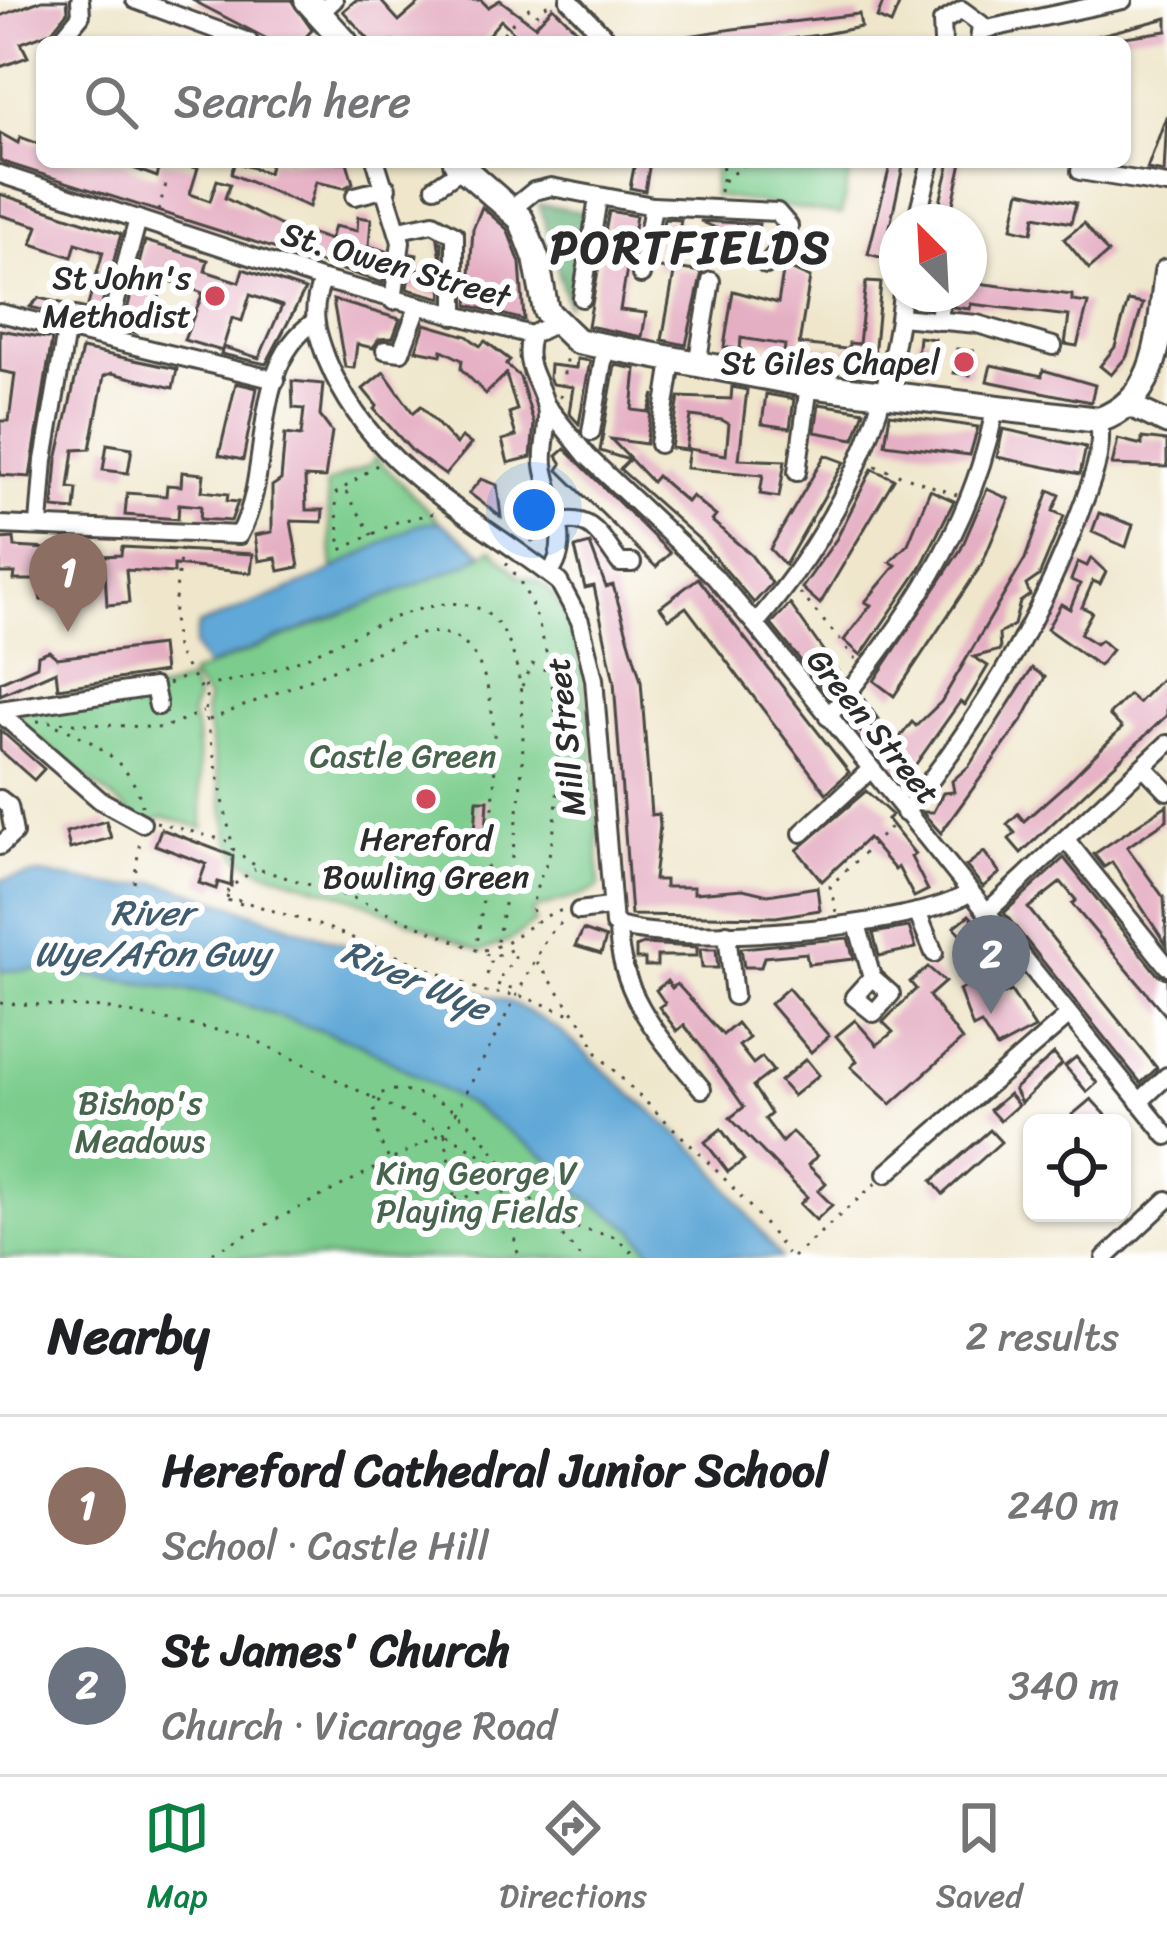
<!DOCTYPE html>
<html lang="en">
<head>
<meta charset="utf-8">
<style>
	body { margin:0; font-family:Sriracha,sans-serif; background:#f6f6f6; color:#202124 }
	.controls { position:absolute; right:36px; bottom:36px; display:grid; overflow:hidden; border-radius:18px; box-shadow:0 3px 9px #0004 }
	.controls button { width:108px; height:108px; display:grid; place-items:center; padding:0; border:0; border-bottom:3px solid #e0e0e0; background:#fff; color:#202124; font:60px sans-serif }
	.compass { position:absolute; left:879px; top:204px; width:108px; height:108px; border-radius:50%; background:#fff; box-shadow:0 3px 9px #0004; rotate:336deg }
	.you { position:absolute; left:534px; top:510px; width:42px; height:42px; margin:-30px; border:9px solid #fff; border-radius:50%; background:#1a73e8; box-shadow:0 0 0 18px #1a73e833 }
	.badge { display:grid; place-items:center; width:78px; height:78px; border-radius:50%; background:#0b8043; color:#fff; font-size:39px; font-weight:700 }
	.pin { position:absolute; translate:-50% -99px; filter:drop-shadow(0 3px 6px #0008) }
	.pin::after { content:''; position:absolute; top:63px; width:42px; height:36px; background:inherit; clip-path:polygon(0 0,100% 0,50% 100%) }
	.list { margin:0; padding:0; list-style:none }
	h2 { display:flex; justify-content:space-between; align-items:center; height:156px; margin:0; padding:0 48px; font-size:51px }
	h2 small { font-size:39px; font-weight:400; color:#757577 }
	.list li { display:grid; grid-template-columns:78px 1fr auto; gap:36px; align-items:center; box-sizing:border-box; height:180px; padding:0 48px; border-top:3px solid #e0e0e0 }
	.list b { display:block; font-size:45px; white-space:nowrap }
	.list p { margin:0; font-size:39px; white-space:nowrap; color:#757577 }
	.list em { font-size:39px; font-style:normal; color:#757577 }
	.icon { flex:none; width:66px; height:66px; fill:none; stroke:currentColor; stroke-width:2; stroke-linecap:round; stroke-linejoin:round }
	.map { position:relative; flex:none; width:1167px; height:1258px; overflow:hidden }
	.search { position:absolute; background:#fff; box-shadow:0 3px 9px #0004; left:36px; right:36px; top:36px; height:132px; display:flex; align-items:center; gap:30px; box-sizing:border-box; padding:0 42px; border-radius:18px; color:#757577; font-size:45px }
	.sheet { height:516px; background:#fff }
	nav { display:flex; justify-content:space-around; align-items:center; box-sizing:border-box; height:168px; border-top:3px solid #e0e0e0; background:#fff; font-size:33px; color:#757577 }
	nav a { display:grid; justify-items:center; gap:6px }
	nav .on { color:#0b8043 }
	.map>svg:first-child { display:block }
	.green { fill:#7ccd8d; stroke:#547c5c; stroke-width:3 }
	.forest { fill:#65b078; stroke:#486e52; stroke-width:3 }
	.water { fill:#60a8d7; stroke:#466a81; stroke-width:3 }
	.building { fill:#e5afc3 }
	.lines { fill:none; stroke-linecap:round; stroke-linejoin:round }
	.minor-casing { stroke:#484743; stroke-width:22 }
	.major-casing { stroke:#484743; stroke-width:27 }
	.highway-casing { stroke:#484743; stroke-width:30 }
	.path { stroke:#484743; stroke-width:3; stroke-dasharray:3 9; stroke-linecap:butt }
	.minor { stroke:#fff; stroke-width:16 }
	.major { stroke:#fff; stroke-width:21 }
	.highway { stroke:#fff; stroke-width:24 }
	.poi-dot { fill:#d1495b; stroke:#fff; stroke-width:4.5 }
	.labels { text-anchor:middle; stroke-width:12; stroke-linejoin:round; paint-order:stroke }
	.street-label { font-size:33px; fill:#2b2b2b; stroke:#fff }
	.poi-label { font-size:33px; fill:#2b2b2b; stroke:#fff; text-anchor:end }
	.park-label { font-size:33px; fill:#47644d; stroke:#fff }
	.water-label { font-size:36px; font-style:italic; fill:#405d70; stroke:#fff }
	.district-label { font-size:45px; font-weight:bold; letter-spacing:3px; fill:#2b2b2b; stroke:#fff }
</style>
</head>
<body>
<div class="map">
<svg width="1167" height="1258" viewBox="0 0 1167 1258">
	<rect width="100%" height="100%" fill="#fff"/>
	<filter id="ink" filterUnits="userSpaceOnUse"><feTurbulence type="fractalNoise" baseFrequency=".00833" numOctaves="2"/><feDisplacementMap in="SourceGraphic" scale="24" xChannelSelector="R" yChannelSelector="G"/><feConvolveMatrix kernelMatrix="1 2 1 2 8 2 1 2 1" color-interpolation-filters="sRGB"/></filter>
	<filter id="wash" filterUnits="userSpaceOnUse"><feTurbulence type="fractalNoise" baseFrequency=".004" numOctaves="4" result="noise"/><feDisplacementMap in="SourceGraphic" scale="48" xChannelSelector="R" yChannelSelector="G"/><feGaussianBlur stdDeviation="2.7" result="paint"/><feColorMatrix in="noise" values="0 0 0 0 0 0 0 0 0 0 0 0 0 0 0 0 0 1.4 0 .05"/><feComposite in="paint" operator="in"/></filter>
	<g filter="url(#wash)">
		<rect width="100%" height="100%" fill="#efe6cb"/>
		<!-- green -->
		<g class="green">
			<path d="M715 162H852L841 215 713 196Z"/>
			<path d="M375 457 439 521 417 525 333 569 326 484 371 464Z"/>
			<path d="M492 549 520 577C597 574 598 829 599 887 576 901 555 900 532 911L535 922 511 940 481 951 353 898 261 870 239 857 230 841 205 712 207 698 189 675 466 565Z"/>
			<path d="M189 680 197 699 191 714 197 734 203 828 164 817 143 823 18 722 19 713 162 690Z"/>
			<path d="M44 969 212 994 360 1044 471 1106 550 1160 572 1189 633 1229 657 1258H0V971Z"/>
		</g>
		<!-- forest -->
		<path class="forest" d="M539 204 586 213 568 306Z"/>
		<!-- water -->
		<g class="water">
			<path d="M439 521 482 553 466 565 206 667 194 646 199 625 313 580 417 525Z"/>
			<path d="M40 874 125 887 155 882 190 891 515 1004 558 1029 708 1161 781 1258H657L633 1229 572 1189 550 1160 471 1106 360 1044 212 994 44 969 0 971V880Z"/>
		</g>
		<g id="blocks">
			<!-- building -->
			<g class="building">
				<path d="M42 0H67L68 11 51 32 21 43 28 57 0 67V16Z"/>
				<path d="M192 0H291L312 30 301 42H273Z"/>
				<path d="M356 0H380L399 21 423 0H481L488 7 500 0 535 26 553 7 589 42H524L501 20 482 42H371L343 11Z"/>
				<path d="M884 0H901L891 24 877 18Z"/>
				<path d="M859 14 861 27 819 35 767 42H688V36L733 29Z"/>
				<path d="M1167 18V31L1089 42V38Z"/>
				<path d="M1167 118 1164 172 1147 169 1166 117Z"/>
				<path d="M0 133 18 143 20 137 42 145V162H117L157 177 161 162 198 168 190 194 210 201 217 180 230 184 225 198 310 240 312 234 330 240 334 226 357 231 358 217 371 219 369 246 387 251 383 283 0 161Z"/>
				<path d="M235 162 268 173 271 162H347L353 183 344 188 316 182 309 207 231 174Z"/>
				<path d="M635 162H650L645 191 630 188Z"/>
				<path d="M891 162H904L883 258 868 254Z"/>
				<path d="M950 162H962L949 222H935Z"/>
				<path d="M1020 191 1076 203 1071 223 1035 216 1032 233 1012 228Z"/>
				<path d="M0 194 121 234 97 323 30 307 39 298 87 309 103 252 76 243 72 257 32 244 38 226 0 215Z"/>
				<path d="M482 207 507 229 520 263 524 320 468 305 473 229Z"/>
				<path d="M609 211 636 216 620 310 646 313 642 337 588 326Z"/>
				<path d="M664 219 681 220 672 270 655 267Z"/>
				<path d="M700 221 759 224 757 234 742 231 739 241 714 235 716 228Z"/>
				<path d="M1084 223 1108 253 1089 269 1064 239Z"/>
				<path d="M438 240 442 243V298L407 289 412 254 417 255 414 270 442 267Z"/>
				<path d="M145 241 208 260 205 271 239 282 243 269 305 290 266 364 221 354 223 347 259 358 282 306 250 295 242 321 232 318 222 351 184 340 203 293 163 278 156 314 144 310 137 333 122 329Z"/>
				<path d="M784 266 810 278 799 344 846 349 844 364 783 361 785 345 741 338 740 350 724 347 733 291 778 303Z"/>
				<path d="M675 268 702 272 686 345 662 340Z"/>
				<path d="M866 282 881 283 874 357 848 355 849 343 859 344Z"/>
				<path d="M969 282 1072 295V301L1088 303 1077 346 1065 344 1069 316 971 304 970 309 953 307 955 294H969Z"/>
				<path d="M333 300 400 319 393 338 379 339 373 348 357 344 354 368 345 367Z"/>
				<path d="M1128 301 1143 304 1127 356 1111 375 1100 366 1115 347Z"/>
				<path d="M425 324 467 336 480 346 485 341 510 360 506 364 520 377 534 424 531 457 508 463 502 440 516 436 509 413 517 410 506 374 486 394 461 369 462 360 442 350 441 355 416 350Z"/>
				<path d="M0 330 52 339 30 477 0 475V421H9L15 374 0 371Z"/>
				<path d="M919 337 935 339 932 368 916 366Z"/>
				<path d="M82 349 177 369 173 388 112 373 104 376 90 449 74 450 69 488 77 489 75 510 53 508 57 460Z"/>
				<path d="M957 349 973 351 970 375 954 373Z"/>
				<path d="M577 359 590 361 579 424 569 413 573 387 552 384 549 378 550 365 576 368Z"/>
				<path d="M615 365 636 369 632 410 649 412 654 394 646 444 611 439 652 482 657 476 687 502 692 496 706 508 716 516 712 521 751 555 772 583 754 603 700 540 620 469 629 460 600 451Z"/>
				<path d="M991 365 1042 376 1043 370 1095 385 1091 402 987 381Z"/>
				<path d="M384 372 413 413 421 406 456 444 462 437 471 444 445 475 413 452 374 409 377 406 363 389Z"/>
				<path d="M292 381 323 384 320 416 332 432 325 478 305 477 306 510H323L322 522 291 521 299 567 279 571 276 558 259 561 255 535 272 532V486L281 480 285 434 301 436 304 409 293 408Z"/>
				<path d="M236 383 257 388 243 460 219 455Z"/>
				<path d="M732 387 747 390 739 459 785 461 779 497 760 494 763 475 686 468 689 449 726 455 729 424 722 420 691 416 686 450 671 448 679 397 731 399Z"/>
				<path d="M766 394 794 399 790 428 762 424Z"/>
				<path d="M819 404 864 411 854 439 815 432Z"/>
				<path d="M890 414 978 427 970 455 885 444Z"/>
				<path d="M1003 429 1086 447 1080 474 997 457Z"/>
				<path d="M1142 438 1167 441V467L1112 465 1118 439 1142 445Z"/>
				<path d="M107 444 132 448 128 473 103 470Z"/>
				<path d="M565 449 670 553 656 567 558 470 562 464 557 456Z"/>
				<path d="M825 455 844 462 785 565 770 549Z"/>
				<path d="M872 469 894 479 820 604 802 588 837 538Z"/>
				<path d="M182 472 204 474 202 491 228 494 227 501 238 502 231 521 200 519 201 506 179 504 178 519 125 515 127 493 166 496 167 485 181 486Z"/>
				<path d="M481 479 497 485 501 517 469 493Z"/>
				<path d="M987 489 1009 499 982 564 894 696 874 681 961 549Z"/>
				<path d="M930 490 954 501 921 567 861 655 844 640 871 605 865 602 896 565 890 562 908 544Z"/>
				<path d="M1049 490 1060 495 1053 511 1064 516 1039 576 1026 585 1030 595 1020 602 1014 625 999 634 1000 650 974 657 988 666 965 705 960 702 911 771 902 774 845 716 864 700 878 719 870 725 889 751 912 722 916 726 941 702 1025 559Z"/>
				<path d="M538 511 547 537 532 541 530 533 523 535 518 515Z"/>
				<path d="M1099 513 1133 525 1126 547 1092 532Z"/>
				<path d="M14 538 15 547 83 551 86 595 41 600 36 580H14L15 573H0V539Z"/>
				<path d="M590 544 606 587 613 585 641 681 651 815 659 814 660 826 654 880H665V887H694V893L743 889 768 895 817 887 820 910 776 917 631 915 614 682 594 586 585 588 575 548Z"/>
				<path d="M122 547 253 554 251 573 174 565V573L126 570 129 603 107 605 104 556 121 555Z"/>
				<path d="M1091 558 1106 572 1100 584 1093 581 1082 607 1092 612 1080 634 1096 644 1101 640 1112 650 1099 666 1047 629 1061 604 1070 609 1080 584 1071 580 1078 562 1087 566Z"/>
				<path d="M698 578 849 772 826 793 686 607 669 619 660 607Z"/>
				<path d="M790 604 843 679 826 692 771 624Z"/>
				<path d="M161 645 164 672 58 688 56 671 0 695V682L37 666 38 655 49 651 57 658Z"/>
				<path d="M1032 668 1045 677 1023 719 941 833 922 812H933L943 793 954 792 952 781 969 766Z"/>
				<path d="M1161 679 1167 684V715L1021 853 1009 839 1015 833 1007 824 1018 814 1024 821 1066 784 1122 728 1109 715 1129 695 1138 703Z"/>
				<path d="M0 730 44 769 34 780 0 750Z"/>
				<path d="M866 791 892 815 887 819 915 854 911 857 928 890 914 897 898 867 895 870 868 838 822 881 797 850Z"/>
				<path d="M477 800H488L486 832H475Z"/>
				<path d="M1167 805V820L1127 847 1164 898 1167 946 1112 862 1104 867 1094 854Z"/>
				<path d="M106 821 111 838 70 849 66 832Z"/>
				<path d="M161 829 233 856 231 886 218 882 216 889 199 883 206 864 155 845Z"/>
				<path d="M984 852 1000 873 983 887 966 866Z"/>
				<path d="M1064 858 1157 974 1167 979V1017L1072 904 1076 900 1061 882 1028 908 1157 1068 1141 1083 1004 913Z"/>
				<path d="M969 915 993 941 978 954 954 927Z"/>
				<path d="M909 927 916 948 879 956 873 933Z"/>
				<path d="M583 930 606 938 601 954 575 946Z"/>
				<path d="M848 938 854 959 808 964 806 953 764 957 761 967H744L741 948Z"/>
				<path d="M643 944 697 947V956H657V966H645V959H636V947Z"/>
				<path d="M700 949H716L718 968H702Z"/>
				<path d="M928 967 945 982 929 996 962 1040 891 1104 851 1067 857 1061 836 1036 855 1020 877 1045 893 1032 883 1022 916 989 910 982Z"/>
				<path d="M990 975 997 989 1004 994 1011 991 1035 1028 997 1048 981 1024 973 1028 959 990Z"/>
				<path d="M667 981 672 988 677 984 723 1035 737 1023 749 1038 739 1046 753 1064 762 1057 773 1071 753 1086 771 1114 765 1119 782 1142 792 1132 817 1156 808 1165 826 1183 818 1191 832 1205 816 1220 800 1204 807 1197 730 1118 744 1107 703 1049 684 1025 677 1031 659 1007 665 1003 656 990Z"/>
				<path d="M788 988 829 1036 811 1052 770 1004Z"/>
				<path d="M1054 1054 1062 1064 1021 1103 1014 1089Z"/>
				<path d="M1076 1057 1097 1083 1087 1092 1065 1066Z"/>
				<path d="M806 1059 819 1075 793 1096 780 1081Z"/>
				<path d="M1009 1094 1018 1105 1000 1121 990 1110Z"/>
				<path d="M1091 1099 1106 1115 1097 1123H1080L1072 1115Z"/>
				<path d="M721 1129 744 1160 728 1172 705 1142Z"/>
				<path d="M990 1130 1001 1142 943 1194 932 1181Z"/>
			</g>
		</g>
	</g>
	<g filter="url(#ink)">
		<use href="#blocks" fill-opacity="0" stroke="#484743" stroke-width="3"/>
		<g class="lines">
			<defs>
				<g id="minor">
					<path d="M135 0 249 42"/>
					<path d="M569 0 610 42"/>
					<path d="M320 13 334 0"/>
					<path d="M982 30 1123 0"/>
					<path d="M59 42 81 15 80 0"/>
					<path d="M943 42 942 22 962 10 981 24 979 42"/>
					<path d="M376 162 401 242 393 301"/>
					<path d="M1080 171 1167 185"/>
					<path d="M0 174 323 280 531 335 553 324"/>
					<path d="M435 187 463 168"/>
					<path d="M355 196 387 188"/>
					<path d="M513 208 534 191 551 187 653 206 777 212 789 226 784 244 766 265"/>
					<path d="M916 222 931 162"/>
					<path d="M399 230 433 223 455 235V316"/>
					<path d="M641 275 653 206"/>
					<path d="M323 280C309 310 316 331 327 360 373 472 470 511 559 582L580 621 594 679 614 924C669 948 921 928 970 892"/>
					<path d="M582 298 598 198"/>
					<path d="M0 313 276 380"/>
					<path d="M900 317 977 324 1053 346"/>
					<path d="M939 321 942 294"/>
					<path d="M107 335 138 219"/>
					<path d="M531 335C522 367 539 378 546 407 550 427 542 446 544 465 549 501 575 542 549 574"/>
					<path d="M385 350 401 352 418 307"/>
					<path d="M697 365 711 281"/>
					<path d="M545 404 587 456 714 576 755 624 1167 1136"/>
					<path d="M591 432 605 349"/>
					<path d="M659 444 672 361"/>
					<path d="M797 472 809 385"/>
					<path d="M557 523C592 513 601 538 620 563H632"/>
					<path d="M39 524 44 460 67 326"/>
					<path d="M0 525 239 535C274 473 248 366 314 322"/>
					<path d="M755 624C836 530 890 420 902 294"/>
					<path d="M0 710 154 687 158 706"/>
					<path d="M0 713 100 800 142 823"/>
					<path d="M828 717C904 626 973 528 995 409"/>
					<path d="M1144 767 1167 791"/>
					<path d="M0 799 9 806 14 833 0 846"/>
					<path d="M905 813C980 720 1040 622 1081 509 1092 481 1104 450 1099 420"/>
					<path d="M802 833 870 770"/>
					<path d="M1067 841 1167 966"/>
					<path d="M579 911 609 907"/>
					<path d="M917 912 934 953"/>
					<path d="M987 912 1167 744"/>
					<path d="M857 924 872 977 891 994 874 1013 854 997 872 977"/>
					<path d="M618 926C619 995 661 1039 702 1089"/>
					<path d="M727 933 734 996"/>
					<path d="M1139 1102 1167 1076"/>
					<path d="M886 1174 1067 1017"/>
					<path d="M1105 1258 1167 1200"/>
				</g>
				<path id="major" d="M1129 405 1167 423"/>
				<g id="highway">
					<path d="M307 0 345 42"/>
					<path d="M456 162 521 219 536 258 546 311 577 341 809 385 1099 420C1162 398 1159 328 1167 272"/>
				</g>
			</defs>
			<!-- minor casing -->
			<use href="#minor" class="minor-casing"/>
			<!-- major casing -->
			<use href="#major" class="major-casing"/>
			<!-- highway casing -->
			<use href="#highway" class="highway-casing"/>
			<!-- path -->
			<g class="path">
				<path d="M495 42 527 7 536 15 552 0"/>
				<path d="M523 162 535 164 539 174"/>
				<path d="M722 181 723 162"/>
				<path d="M720 192 721 183 747 162"/>
				<path d="M158 211 168 178"/>
				<path d="M560 398 567 354"/>
				<path d="M377 465 335 494 341 550 397 522 434 513"/>
				<path d="M875 466 957 495"/>
				<path d="M346 492 372 535"/>
				<path d="M181 549 173 616 176 651 207 698 205 712 233 849 261 870 353 898 493 957 513 949 515 957 496 984 519 990"/>
				<path d="M506 563C559 619 567 777 550 851 545 873 526 900 535 922"/>
				<path d="M800 593 856 659"/>
				<path d="M168 684 187 676"/>
				<path d="M522 686 532 664 545 670"/>
				<path d="M204 687C230 680 259 676 284 666 336 647 383 615 438 605 576 579 507 882 496 948"/>
				<path d="M209 720 424 633C536 618 483 882 477 947"/>
				<path d="M37 721 162 728 203 712"/>
				<path d="M57 726C94 740 134 765 142 806"/>
				<path d="M156 822 227 841"/>
				<path d="M134 883 140 840"/>
				<path d="M226 896 328 928 485 992 518 995 571 1014"/>
				<path d="M242 904 226 900 228 889 255 869"/>
				<path d="M836 912 830 886 894 824"/>
				<path d="M484 950C516 944 534 915 565 910"/>
				<path d="M537 962 588 1032 597 1053C663 1123 735 1178 790 1258"/>
				<path d="M487 975 492 958"/>
				<path d="M0 1003 104 1008 247 1036 445 1133 547 937 567 917"/>
				<path d="M393 1090C448 1094 478 1127 507 1171 448 1236 367 1175 375 1095Z"/>
				<path d="M445 1134 454 1196"/>
				<path d="M447 1134 507 1171 581 1258"/>
				<path d="M501 1180 519 1258"/>
				<path d="M553 1222 615 1237 638 1258"/>
				<path d="M793 1257 876 1183"/>
				<path d="M202 1258 443 1133"/>
			</g>
			<!-- minor -->
			<use href="#minor" class="minor"/>
			<!-- major -->
			<use href="#major" class="major"/>
			<!-- highway -->
			<use href="#highway" class="highway"/>
		</g>
	</g>
	<!-- markers -->
	<g class="poi-dot">
		<circle cx="215" cy="296" r="12"/>
		<circle cx="964" cy="362" r="12"/>
		<circle cx="426" cy="799" r="12"/>
	</g>
	<g class="labels">
		<!-- street labels -->
		<g class="street-label">
			<text transform="translate(396 264) rotate(16)" y="12">St. Owen Street</text>
			<text transform="translate(874 726) rotate(51)" y="12">Green Street</text>
			<text transform="translate(565 737) rotate(-96)" y="12">Mill Street</text>
		</g>
		<!-- poi labels -->
		<g class="poi-label">
			<text x="191" y="289">St John's<tspan x="191" dy="38">Methodist</tspan></text>
			<text x="940" y="374">St Giles Chapel</text>
			<text x="426" y="850" text-anchor="middle">Hereford<tspan x="426" dy="38">Bowling Green</tspan></text>
		</g>
		<!-- park labels -->
		<g class="park-label">
			<text x="403" y="767">Castle Green</text>
			<text x="140" y="1114">Bishop's<tspan x="140" dy="38">Meadows</tspan></text>
			<text x="477" y="1184">King George V<tspan x="477" dy="38">Playing Fields</tspan></text>
		</g>
		<!-- water labels -->
		<g class="water-label">
			<text x="152" y="925">River<tspan x="152" dy="41">Wye/Afon Gwy</tspan></text>
			<text transform="translate(416 979) rotate(23)" y="13">River Wye</text>
		</g>
		<!-- district labels -->
		<g class="district-label">
			<text x="691" y="263">PORTFIELDS</text>
		</g>
	</g>
</svg>
<div class="controls">
<button><svg class="icon" aria-label="locate" viewBox="0 0 24 24"><circle cx="12" cy="12" r="6"/><path d="M12 2v4M12 18v4M2 12h4M18 12h4"/></svg></button>
</div>
<svg class="compass" viewBox="-18 -18 36 36"><path d="M0-13l5 13h-10z" fill="#e53935"/><path d="M0 13l5-13h-10z" fill="#757577"/></svg>
<div class="you"></div>
<div class="pin badge" style="left:68px;top:632px;background:#8d6e63">1</div>
<div class="pin badge" style="left:991px;top:1014px;background:#6b7280">2</div>
<div class="search"><svg class="icon" aria-label="search" viewBox="0 0 24 24"><circle cx="10" cy="10" r="6"/><path d="M15 15l6 6"/></svg>Search here</div>
</div>
<section class="sheet">
<h2>Nearby<small>2 results</small></h2>
<ul class="list">
<li><span class="badge" style="background:#8d6e63">1</span><div><b>Hereford Cathedral Junior School</b><p>School · Castle Hill</p></div><em>240 m</em></li>
<li><span class="badge" style="background:#6b7280">2</span><div><b>St James' Church</b><p>Church · Vicarage Road</p></div><em>340 m</em></li>
</ul>
</section>
<nav>
<a class="on"><svg class="icon" aria-label="map" viewBox="0 0 24 24"><path d="M3 6l6-2 6 2 6-2v14l-6 2-6-2-6 2zM9 4v14M15 6v14"/></svg>Map</a>
<a><svg class="icon" aria-label="directions" viewBox="0 0 24 24"><path d="M12 3l9 9-9 9-9-9zM9 14v-3h6M13 9l2 2-2 2"/></svg>Directions</a>
<a><svg class="icon" aria-label="saved" viewBox="0 0 24 24"><path d="M7 4h10v16l-5-4-5 4z"/></svg>Saved</a>
</nav>
</body>
</html>
